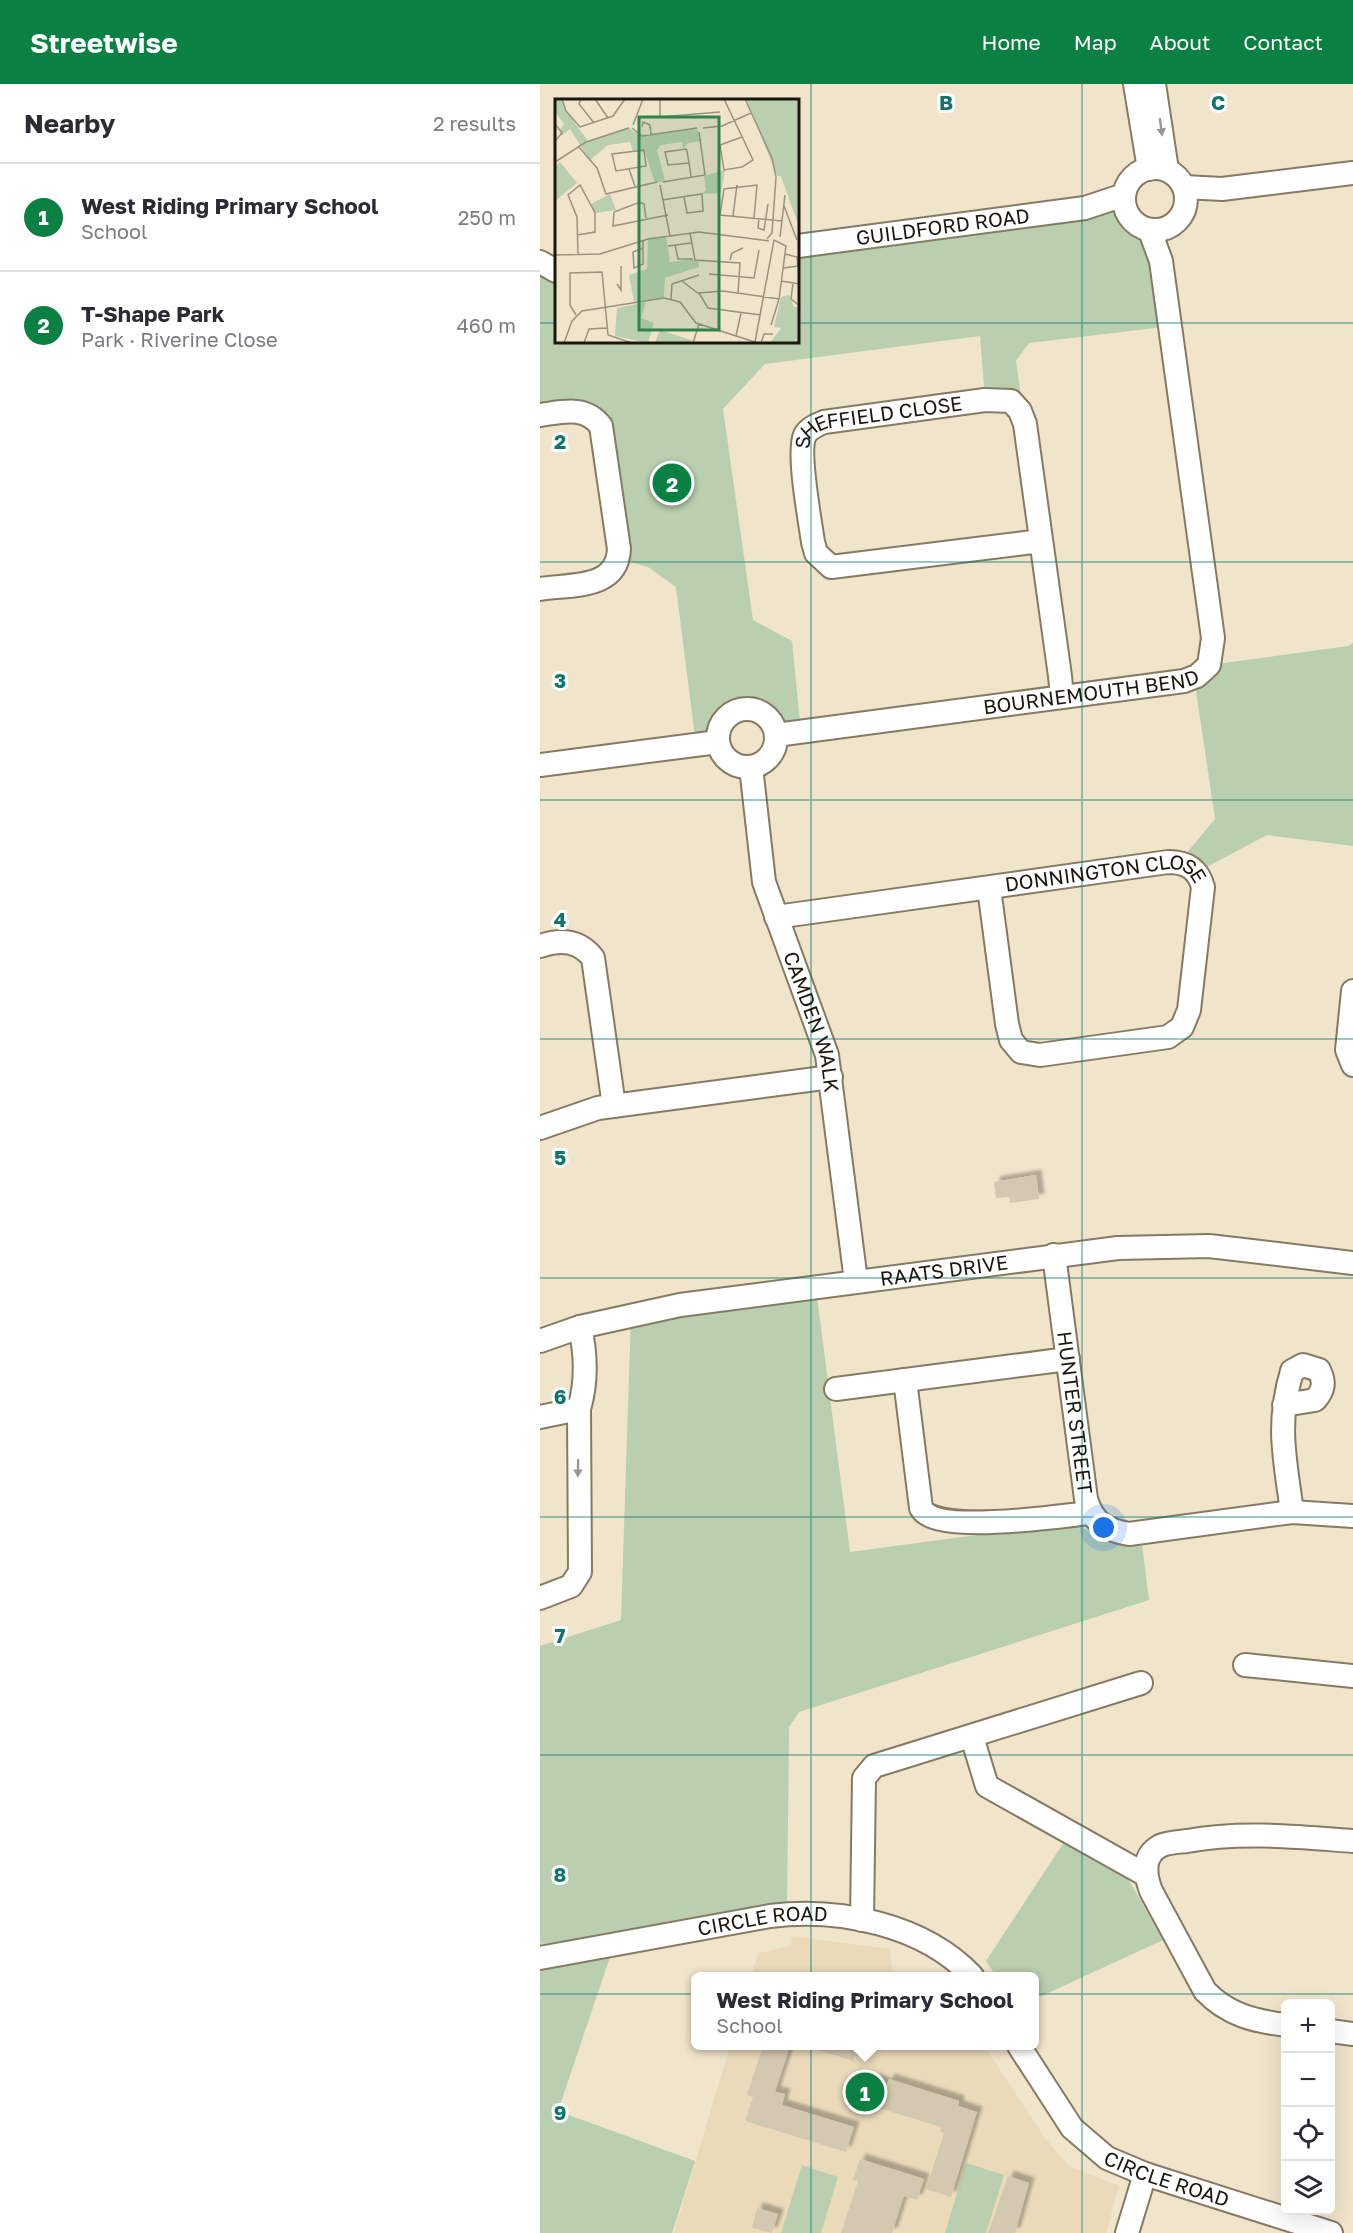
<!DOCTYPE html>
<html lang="en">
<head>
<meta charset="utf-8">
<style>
	body { margin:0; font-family:"Golos Text",sans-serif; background:#f7f7f7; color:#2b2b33 }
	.controls { position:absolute; right:18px; bottom:18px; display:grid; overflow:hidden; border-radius:9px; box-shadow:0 6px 24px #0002 }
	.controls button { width:54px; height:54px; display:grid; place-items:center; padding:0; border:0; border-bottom:2px solid #e1e1e2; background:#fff; color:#2b2b33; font:30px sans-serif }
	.you { position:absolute; left:564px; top:1444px; width:21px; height:21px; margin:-15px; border:4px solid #fff; border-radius:50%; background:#1a73e8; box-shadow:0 0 0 9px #1a73e833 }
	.badge { display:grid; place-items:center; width:39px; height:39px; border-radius:50%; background:#0b8043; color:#fff; font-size:20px; font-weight:700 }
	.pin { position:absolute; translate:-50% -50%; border:3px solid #fff; box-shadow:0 2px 6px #0006 }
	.popup { position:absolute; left:151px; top:1888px; width:348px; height:78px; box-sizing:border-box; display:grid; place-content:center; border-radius:9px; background:#fff; filter:drop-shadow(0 2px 4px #0005); font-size:20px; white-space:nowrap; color:#7c7c81 }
	.popup b { font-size:22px; color:#2b2b33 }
	.popup::after { content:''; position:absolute; left:50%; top:100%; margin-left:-12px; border:12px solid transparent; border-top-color:#fff }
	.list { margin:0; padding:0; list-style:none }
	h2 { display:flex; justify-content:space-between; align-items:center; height:78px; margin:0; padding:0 24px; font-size:26px }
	h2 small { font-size:20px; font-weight:400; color:#7c7c81 }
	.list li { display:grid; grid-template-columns:39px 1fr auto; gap:18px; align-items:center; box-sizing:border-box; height:108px; padding:0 24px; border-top:2px solid #e1e1e2 }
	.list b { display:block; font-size:22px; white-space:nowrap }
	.list p { margin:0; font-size:20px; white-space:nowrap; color:#7c7c81 }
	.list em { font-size:20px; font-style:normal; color:#7c7c81 }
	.icon { flex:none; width:33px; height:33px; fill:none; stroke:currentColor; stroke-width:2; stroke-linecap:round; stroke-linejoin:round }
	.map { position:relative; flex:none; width:813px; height:2149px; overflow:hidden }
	header { display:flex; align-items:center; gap:36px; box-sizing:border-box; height:84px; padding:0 30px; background:#0b8043; color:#fff }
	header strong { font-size:28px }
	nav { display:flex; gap:33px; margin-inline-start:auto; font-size:21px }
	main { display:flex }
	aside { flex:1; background:#fff }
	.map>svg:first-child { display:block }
	.built { fill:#eadaba }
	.green { fill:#bacfaf }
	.building { fill:#d4c8b0; filter:url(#shadow) }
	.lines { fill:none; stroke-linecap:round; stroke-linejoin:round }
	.minor-casing { stroke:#857a64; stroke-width:26 }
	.minor { stroke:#fff; stroke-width:22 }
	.oneway { fill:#989793 }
	.grid { fill:none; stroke:#0f766e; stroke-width:1.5; stroke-opacity:0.55 }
	.labels { text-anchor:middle; stroke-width:6; stroke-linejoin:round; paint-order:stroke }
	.street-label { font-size:20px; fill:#1b170e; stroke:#fff }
	.inset-road { fill:none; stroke:#9b927f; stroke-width:1.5 }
	.view { fill:#328151; fill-opacity:0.15; stroke:#328151; stroke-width:3 }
	.inset-edge { fill:none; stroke:#1b170e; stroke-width:3 }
	.grid-label { font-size:20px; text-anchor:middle; font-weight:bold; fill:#0f766e; stroke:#fff; stroke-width:6; stroke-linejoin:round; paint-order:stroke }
</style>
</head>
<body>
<header>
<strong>Streetwise</strong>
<nav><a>Home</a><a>Map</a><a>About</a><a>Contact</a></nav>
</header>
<main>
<aside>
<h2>Nearby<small>2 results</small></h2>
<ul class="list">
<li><span class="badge">1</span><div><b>West Riding Primary School</b><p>School</p></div><em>250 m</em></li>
<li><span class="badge">2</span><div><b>T-Shape Park</b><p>Park · Riverine Close</p></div><em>460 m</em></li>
</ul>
</aside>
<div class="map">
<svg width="813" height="2149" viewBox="0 0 813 2149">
	<defs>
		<filter id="shadow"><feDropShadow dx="5.5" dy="-5.5" stdDeviation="1.5" flood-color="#0004"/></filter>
	</defs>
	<rect width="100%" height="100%" fill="#f0e4cb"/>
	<!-- built -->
	<g class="built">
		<path d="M252 1852 350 1865 353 1892H211L218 1869 251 1862Z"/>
		<path d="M190 1962 445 1963 505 2054 529 2082 579 2102 566 2149H134Z"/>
	</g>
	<!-- green -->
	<g class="green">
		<path d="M584 120 593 138 610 147 632 242 489 259 476 277 481 312 445 316 440 252 225 280 183 325 213 536 252 557 261 648 236 651C230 632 210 615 190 630 183 636 182 645 177 649 171 654 163 658 156 661L136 503 108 483 79 475 61 342 0 331V178L16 187V258H258V162Z"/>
		<path d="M813 559V762L727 751 657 788 639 778 675 735 654 593 669 581 808 562Z"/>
		<path d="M276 1205 310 1468 534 1438C556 1453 575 1460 602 1460L609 1516 259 1628 249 1643 247 1830 0 1860V1562L81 1536 91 1230Z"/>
		<path d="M524 1758 587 1793 623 1856 495 1915 494 1892H456L446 1877Z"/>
		<path d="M70 1873 18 2027 155 2077 132 2149H0V1887Z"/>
		<path d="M426 2079 464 2091 446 2149H405Z"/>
		<path d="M262 2081 298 2093 281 2149H241Z"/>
	</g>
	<!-- building -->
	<g class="building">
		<path d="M496 1091 499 1115 470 1119 469 1113 456 1114 454 1098Z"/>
		<path d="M223 1962H250L235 2008 245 2010 242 2021 314 2043 306 2068 205 2037 213 2013 207 2011Z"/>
		<path d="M273 1962H318L313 1977 272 1964Z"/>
		<path d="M334 1995 347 2000 349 1995 419 2017 418 2022 437 2028 411 2113 386 2105 404 2049 400 2048 401 2043 326 2020Z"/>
		<path d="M320 2075 384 2095 377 2116 364 2112 352 2149H301L318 2097 313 2096Z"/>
		<path d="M468 2092 489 2099 475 2149H448Z"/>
		<path d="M217 2124 238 2130 232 2149 212 2144Z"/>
	</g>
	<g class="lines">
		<defs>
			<g id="minor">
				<path d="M595 0 609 85"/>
				<path d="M614 0 627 86"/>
				<circle cx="615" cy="115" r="31"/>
				<path d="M644 103 682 105 813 89"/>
				<path id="s1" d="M258 162 545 124 584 111"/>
				<path d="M0 178 16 187"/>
				<path d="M0 331C22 328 45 321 61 342L79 465C77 506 31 500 0 505"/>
				<path id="s2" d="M501 457 291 483 276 469 273 458C270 437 257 367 265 351 269 344 277 341 284 338L445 316 471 317 480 327 485 340 520 592 522 613"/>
				<circle cx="207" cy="654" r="29"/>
				<path id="s3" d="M236 651 644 597 657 592 669 581 673 554 621 177 610 147"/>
				<path d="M0 681 178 658"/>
				<path id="s4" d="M211 683 224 798 287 971 316 1197"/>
				<path id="s5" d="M236 833 628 778C647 778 658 785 663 803L649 926 642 943 628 953 500 971 481 968 471 956 467 940 449 804"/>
				<path d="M0 862C21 855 39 856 53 874L74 1022"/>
				<path d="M813 907 807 966 813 981"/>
				<path d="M0 1044 58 1024 291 993"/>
				<path id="s6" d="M514 1171 546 1415C553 1439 566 1446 589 1450L752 1428 813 1432"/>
				<path id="s7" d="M0 1257 40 1243 140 1221 578 1164 669 1162 813 1179"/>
				<path d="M365 1296 381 1424C395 1451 520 1432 550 1429"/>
				<path d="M296 1305 528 1275"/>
				<path d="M744 1321 775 1316C784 1306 785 1298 779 1286L763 1281 752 1287C736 1341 745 1374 752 1428"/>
				<path d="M0 1333 39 1325"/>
				<path d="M0 1514 31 1502 40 1488 39 1325C47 1298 46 1270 40 1243"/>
				<path d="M705 1581 813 1592"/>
				<path d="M432 1653 447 1702 604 1790"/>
				<path d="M322 1836 324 1694 334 1682 601 1599"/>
				<path id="s8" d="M0 1874 230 1832C299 1823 384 1841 432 1892"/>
				<path d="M746 1941C714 1937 688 1931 665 1907L611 1807C605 1791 602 1772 620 1762 628 1758 639 1758 647 1757 702 1747 758 1753 813 1757"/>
				<path d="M790 1947 813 1950"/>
				<path id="s9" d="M479 1962 532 2044 567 2074 605 2090 791 2149"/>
				<path d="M587 2149 605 2090"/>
			</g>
		</defs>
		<!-- minor casing -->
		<use href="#minor" class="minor-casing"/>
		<!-- minor -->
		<use href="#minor" class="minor"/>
	</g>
	<!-- one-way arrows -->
	<defs><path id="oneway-solid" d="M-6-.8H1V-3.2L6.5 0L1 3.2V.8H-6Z" transform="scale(1.5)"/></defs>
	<g class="oneway">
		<use href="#oneway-solid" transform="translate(621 43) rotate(82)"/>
		<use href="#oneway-solid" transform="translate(38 1384) rotate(91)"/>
	</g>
	<!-- grid -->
	<path class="grid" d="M271 0V2149M542 0V2149M0 239H16M258 239H813M0 478H813M0 716H813M0 955H813M0 1194H813M0 1433H813M0 1671H813M0 1910H813"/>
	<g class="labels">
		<!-- street labels -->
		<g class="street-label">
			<text dy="7" stroke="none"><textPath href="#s1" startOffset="146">GUILDFORD ROAD</textPath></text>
			<text dy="7" stroke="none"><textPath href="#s2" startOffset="426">SHEFFIELD CLOSE</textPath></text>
			<text dy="7" stroke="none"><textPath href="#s3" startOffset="318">BOURNEMOUTH BEND</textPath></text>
			<text dy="7" stroke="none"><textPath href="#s5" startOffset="334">DONNINGTON CLOSE</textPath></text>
			<text dy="7" stroke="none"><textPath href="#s4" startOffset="264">CAMDEN WALK</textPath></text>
			<text dy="7" stroke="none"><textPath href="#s7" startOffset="411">RAATS DRIVE</textPath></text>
			<text dy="7" stroke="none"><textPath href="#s6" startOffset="159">HUNTER STREET</textPath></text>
			<text dy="7" stroke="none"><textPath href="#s8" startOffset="226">CIRCLE ROAD</textPath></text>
			<text dy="7" stroke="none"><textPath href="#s9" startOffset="207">CIRCLE ROAD</textPath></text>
		</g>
	</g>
	<!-- overview -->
	<g transform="translate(15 15)">
		<rect width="244" height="244" fill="#f0e4cb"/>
		<path d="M0 0H7L11 12 33 42 73 28 84 36 142 30 147 42 133 44 128 50 127 43 106 46 102 51 110 82 100 84 90 53 78 52 75 43 53 46 35 61 15 30 6 37 5 31 9 25 0 13ZM191 0H244V128L226 77H222ZM5 63 22 84 0 102V67ZM170 71 166 94 147 95 151 91 149 77ZM55 95 61 111 40 114 36 105ZM111 137 115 163 137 160 144 163V168L110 179 109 199 79 203 74 176 92 170 93 140ZM234 196 239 208H244V244H215L226 229 219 228 226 198ZM91 203 86 219 99 224 93 244 60 237 62 209ZM105 231 136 241 135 244H100Z" fill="#bacfaf"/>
		<path class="inset-road" d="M7 0 11 12 25 28 58 17 70 0M26 0 24 5 39 24M40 0 53 19M105 0V18L165 13M169 0 191 46 198 61 187 68 169 71 165 46 187 38M190 0 217 59 221 78 217 134 212 140M0 25 7 34 0 42M78 26 88 0M87 28 88 23 95 26 96 36M77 29 87 37 142 29M148 29 167 27 196 14M23 47 42 69 51 95 102 83M89 51 91 67 61 72 57 55ZM0 63 31 43 74 29M134 64 113 66 110 53 131 50 132 52 134 64 136 77V79M74 70 80 87M108 83 150 76 144 33M105 86 115 137M107 101 146 95H147L148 112 132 114 129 98M229 107 242 141M178 117 182 86M91 119 89 105 85 103 59 113 58 127 113 116M199 119 202 86 169 90 165 116 227 122M204 119 203 129 209 131 213 105M135 134 140 161 185 164 183 194M22 136 40 133V114L25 86 13 96 22 118 23 155M225 138 230 96M120 146 123 160H138M113 147 136 144M88 149 78 153 79 169 88 165V141M0 156 45 155 93 140 144 133 214 142M175 161 177 154 188 149M228 169 243 167 242 158 230 155M154 175 199 179 204 151M127 182 144 195M226 182 245 185M238 184 236 200 245 207M62 185 66 191V167M116 200 117 185 144 176M21 216 15 206V174L47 173 53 236 77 244M206 216 153 209 144 194 168 192 224 200M181 237 186 214M200 243 219 141 231 147 224 200 216 226M9 244 17 222 27 212 109 199 125 203 141 224 203 244M29 244 34 230 52 229M138 244 144 225M206 244 209 235H218"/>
		<path class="view" d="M84 18H164V231H84Z"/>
		<rect width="244" height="244" class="inset-edge"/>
	</g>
	<g class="grid-label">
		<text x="406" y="26">B</text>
		<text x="678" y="26">C</text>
		<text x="20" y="365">2</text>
		<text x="20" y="604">3</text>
		<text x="20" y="843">4</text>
		<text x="20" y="1081">5</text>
		<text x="20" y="1320">6</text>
		<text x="20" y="1559">7</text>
		<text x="20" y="1798">8</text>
		<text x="20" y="2036">9</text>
	</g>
</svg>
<div class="controls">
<button>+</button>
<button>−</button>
<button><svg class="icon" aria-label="locate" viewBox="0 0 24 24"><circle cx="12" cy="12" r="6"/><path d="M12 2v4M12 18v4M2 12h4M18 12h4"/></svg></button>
<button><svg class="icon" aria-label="layers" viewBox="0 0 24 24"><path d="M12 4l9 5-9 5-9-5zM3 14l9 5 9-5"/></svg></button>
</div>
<div class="you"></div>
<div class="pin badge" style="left:325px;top:2008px">1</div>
<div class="popup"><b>West Riding Primary School</b>School</div>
<div class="pin badge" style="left:132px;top:399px">2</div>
</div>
</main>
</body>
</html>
